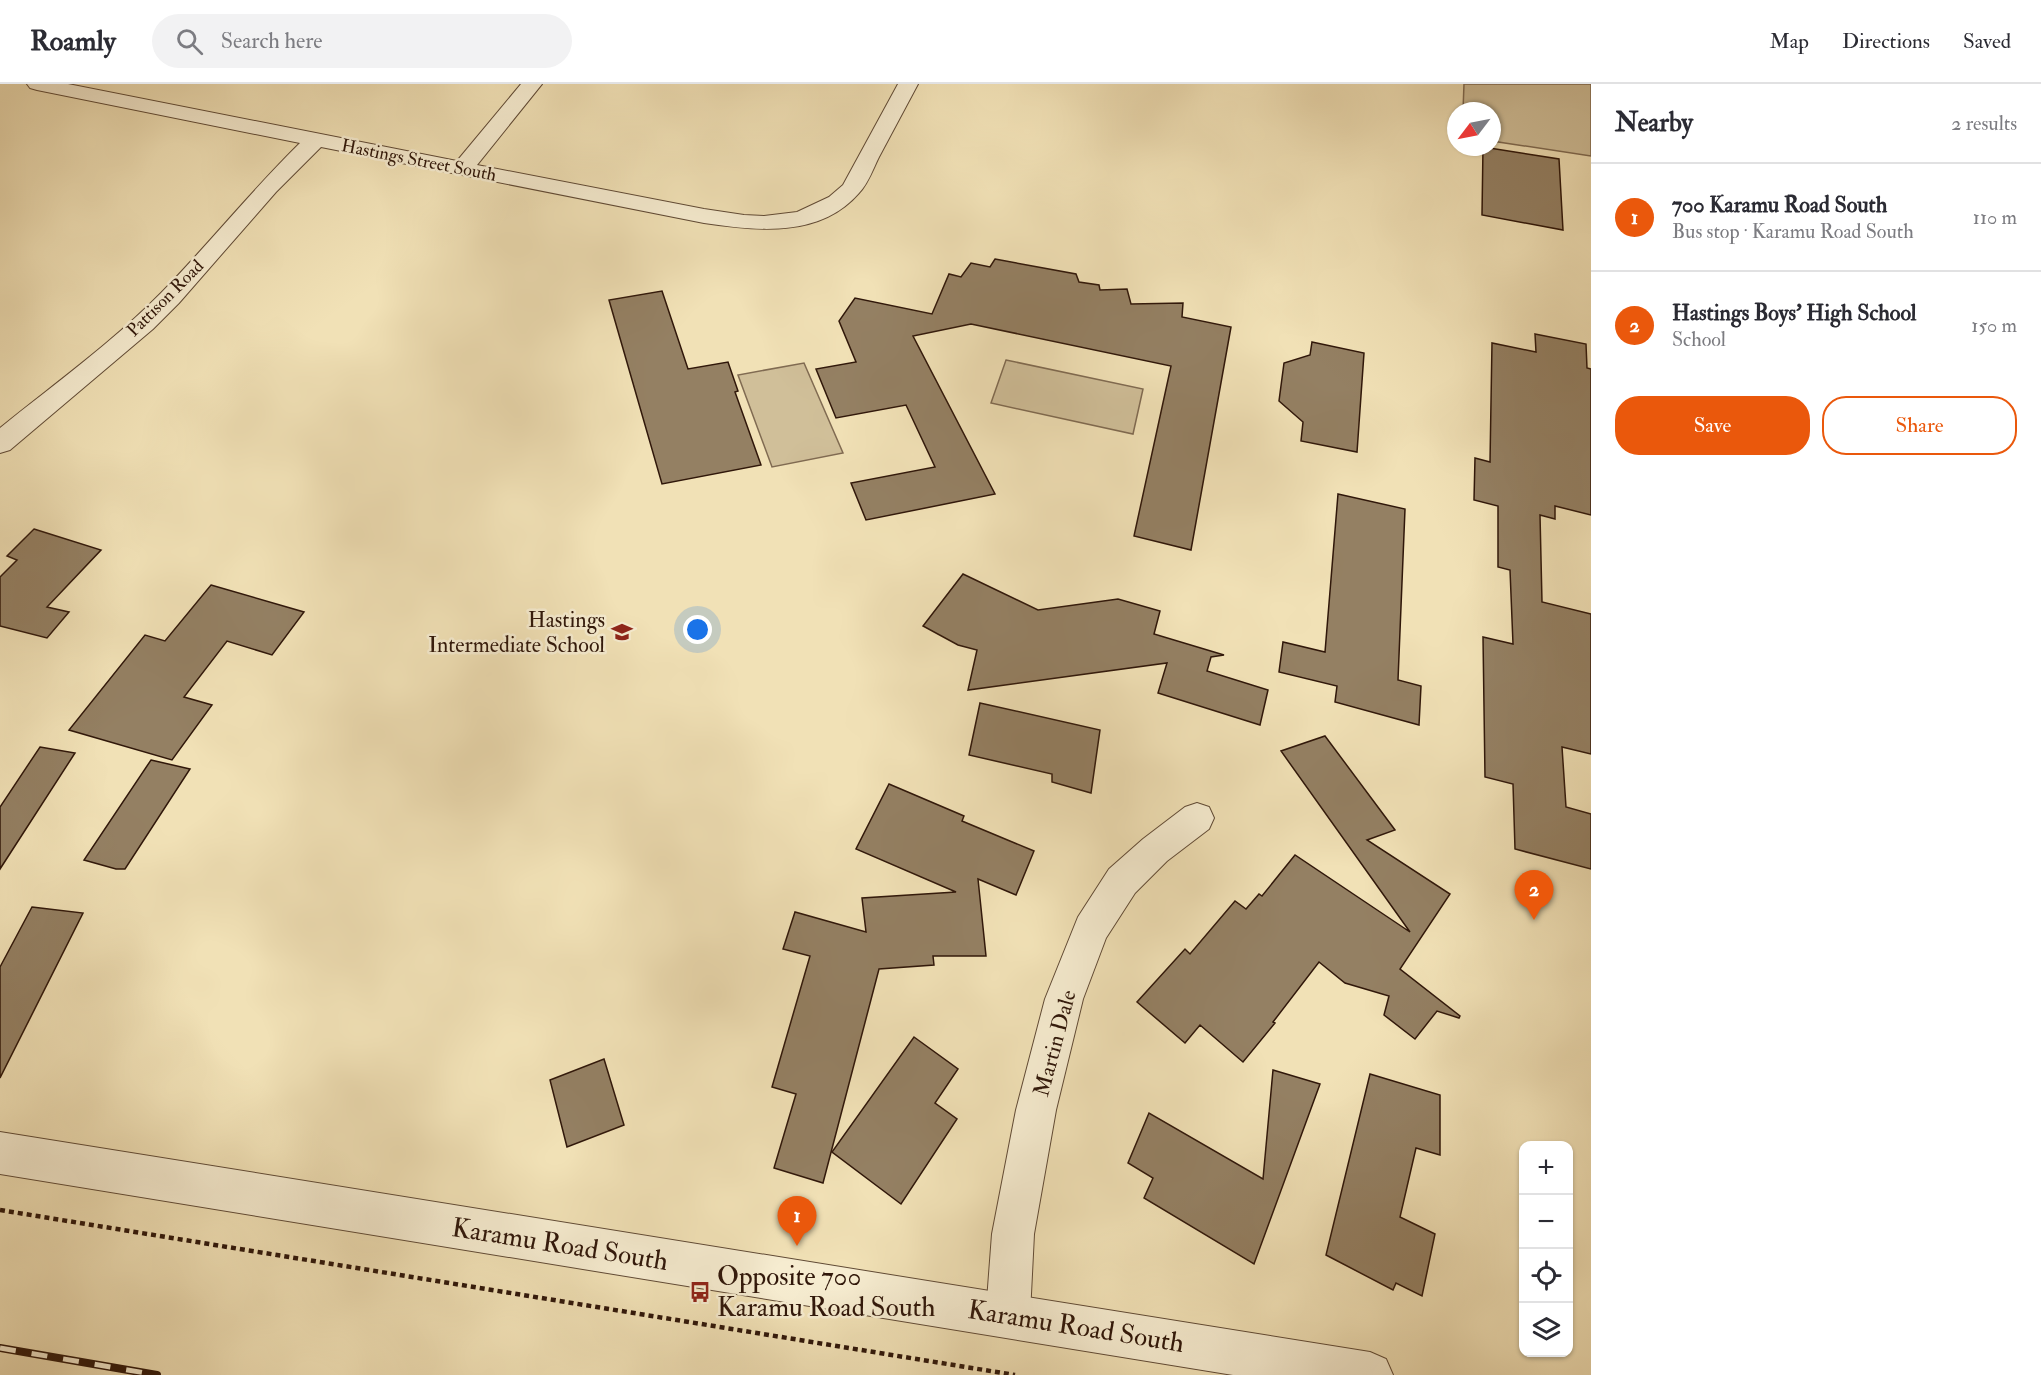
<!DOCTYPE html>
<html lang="en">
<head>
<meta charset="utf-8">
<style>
	body { margin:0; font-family:"IM FELL Double Pica",serif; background:#f2f2f3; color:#2b2b33 }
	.controls { position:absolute; right:18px; bottom:18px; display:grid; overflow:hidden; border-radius:12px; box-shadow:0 2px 4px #0004 }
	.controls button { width:54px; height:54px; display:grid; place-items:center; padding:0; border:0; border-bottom:2px solid #e1e1e2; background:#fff; color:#2b2b33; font:30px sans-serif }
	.compass { position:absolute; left:1447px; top:18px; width:54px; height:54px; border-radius:50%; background:#fff; box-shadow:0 2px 4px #0004; rotate:238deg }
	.you { position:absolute; left:698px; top:546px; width:21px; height:21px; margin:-15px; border:4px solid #fff; border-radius:50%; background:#1a73e8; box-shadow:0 0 0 9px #1a73e833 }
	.badge { display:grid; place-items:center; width:39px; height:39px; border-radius:50%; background:#ea580c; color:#fff; font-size:20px; font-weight:700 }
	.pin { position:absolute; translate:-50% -50px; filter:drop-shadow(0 2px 3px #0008) }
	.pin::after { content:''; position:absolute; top:32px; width:21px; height:18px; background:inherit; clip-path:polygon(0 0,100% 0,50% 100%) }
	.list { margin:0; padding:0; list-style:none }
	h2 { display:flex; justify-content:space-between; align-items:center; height:78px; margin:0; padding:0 24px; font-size:26px }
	h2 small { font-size:20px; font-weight:400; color:#7c7c81 }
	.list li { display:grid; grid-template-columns:39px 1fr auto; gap:18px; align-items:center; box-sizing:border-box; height:108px; padding:0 24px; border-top:2px solid #e1e1e2 }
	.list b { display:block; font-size:22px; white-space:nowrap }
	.list p { margin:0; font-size:20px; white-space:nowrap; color:#7c7c81 }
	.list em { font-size:20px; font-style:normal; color:#7c7c81 }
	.actions { display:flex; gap:12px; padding:18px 24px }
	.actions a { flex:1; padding:14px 0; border:2px solid #ea580c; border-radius:24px; text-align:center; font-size:21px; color:#ea580c }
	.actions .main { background:#ea580c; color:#fff }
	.icon { flex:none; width:33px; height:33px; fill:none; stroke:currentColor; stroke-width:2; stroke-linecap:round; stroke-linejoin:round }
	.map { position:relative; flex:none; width:1591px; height:1291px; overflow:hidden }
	header { display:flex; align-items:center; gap:36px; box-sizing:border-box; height:84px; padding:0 30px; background:#fff; border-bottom:2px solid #e1e1e2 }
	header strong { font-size:28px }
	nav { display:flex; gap:33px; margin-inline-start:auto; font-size:21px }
	.search { width:420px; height:54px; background:#f2f2f3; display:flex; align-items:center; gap:15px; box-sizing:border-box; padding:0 21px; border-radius:33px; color:#7c7c81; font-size:22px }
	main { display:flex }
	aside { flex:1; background:#fff }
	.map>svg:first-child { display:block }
	.green { fill:#d0bf99; stroke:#806b52; stroke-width:1.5 }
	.building { fill:#948063; stroke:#30170a; stroke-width:1.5 }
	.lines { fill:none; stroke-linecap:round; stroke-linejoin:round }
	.minor-casing { stroke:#604a35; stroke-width:2 }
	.tertiary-casing { stroke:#604a35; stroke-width:2 }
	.path { stroke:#30170a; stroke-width:4.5; stroke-dasharray:5 4; stroke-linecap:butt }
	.minor { fill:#f6ecd0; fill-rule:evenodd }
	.tertiary { fill:#f6ecd0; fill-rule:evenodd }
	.rail-casing { stroke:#30170a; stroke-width:8 }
	.rail { stroke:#f6ecd0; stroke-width:5; stroke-dasharray:16; stroke-linecap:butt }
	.labels { text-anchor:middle; stroke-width:5; stroke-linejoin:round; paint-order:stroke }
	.far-street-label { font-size:18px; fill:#30170a; stroke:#f6ecd0 }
	.poi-label { font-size:22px; fill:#30170a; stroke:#f6ecd0; text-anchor:end }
	.street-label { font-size:22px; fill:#30170a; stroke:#f6ecd0 }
	.near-street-label { font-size:27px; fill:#30170a; stroke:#f6ecd0 }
	.near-poi-label { font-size:27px; fill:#30170a; stroke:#f6ecd0; text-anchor:start }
</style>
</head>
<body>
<header>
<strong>Roamly</strong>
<div class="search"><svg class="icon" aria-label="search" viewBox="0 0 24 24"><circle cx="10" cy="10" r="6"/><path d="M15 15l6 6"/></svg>Search here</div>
<nav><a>Map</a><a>Directions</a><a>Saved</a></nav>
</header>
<main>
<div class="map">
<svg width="1591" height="1291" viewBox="0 0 1591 1291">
	<rect width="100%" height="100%" fill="#f1e1b6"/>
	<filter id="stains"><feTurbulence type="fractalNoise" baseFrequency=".00333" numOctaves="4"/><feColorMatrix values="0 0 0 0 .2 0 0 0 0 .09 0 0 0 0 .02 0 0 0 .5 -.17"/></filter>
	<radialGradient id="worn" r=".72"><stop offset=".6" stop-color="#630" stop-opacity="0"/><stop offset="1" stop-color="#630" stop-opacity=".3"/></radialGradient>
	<!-- green -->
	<g class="green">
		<path d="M1464 0H1591V72L1492 57V27H1463Z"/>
		<path d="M1006 276 1143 305 1133 350 991 319Z"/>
		<path d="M804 279 843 369 772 383 738 291Z"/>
	</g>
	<!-- building -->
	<g class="building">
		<path d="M1483 63 1559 75 1563 146 1482 131Z"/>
		<path d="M995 175 1076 190 1079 198 1099 201 1100 206 1127 205 1131 220 1183 219 1182 233 1231 243 1191 466 1134 452 1171 282 971 240 913 252 995 410 866 436 851 399 935 383 906 321 836 334 816 285 856 278 839 237 855 214 932 230 949 190 961 193 971 179 990 183Z"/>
		<path d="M662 207 688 285 728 278 738 307 735 308 761 381 662 400 609 216Z"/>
		<path d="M1535 250 1586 260 1587 284 1591 285V431L1555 422V435L1540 431 1542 518 1591 530V670L1562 663 1566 723 1591 730V785L1515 765 1513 700 1485 693 1483 553 1513 560 1510 486 1498 483V422L1474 416 1475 374 1490 378 1492 259 1536 268Z"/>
		<path d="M1312 258 1364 269 1357 368 1301 357 1303 338 1279 317 1284 279 1310 271Z"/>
		<path d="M1338 410 1405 425 1398 596 1421 602 1419 641 1335 618 1337 602 1279 588 1283 558 1325 568Z"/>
		<path d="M34 445 101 466 47 523 69 528 47 554 0 542V493L17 476 7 472Z"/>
		<path d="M963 490 1038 526 1118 515 1160 527 1154 550 1224 571 1211 573 1207 587 1268 606 1260 641 1158 609 1167 579 968 606 977 566 958 561 923 542Z"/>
		<path d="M211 501 304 528 272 571 227 557 184 613 212 621 172 676 69 646 145 551 165 557Z"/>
		<path d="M980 619 1100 646 1091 709 1052 698V690L969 671Z"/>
		<path d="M1325 652 1395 746 1367 756 1450 810 1400 885 1460 932 1459 934 1437 927 1415 955 1384 931 1389 912 1345 899 1319 878 1273 938 1275 939 1243 978 1200 941 1185 959 1137 918 1185 865 1190 870 1235 817 1246 825 1259 810 1262 812 1295 771 1410 848 1281 667Z"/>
		<path d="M40 663 75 669 0 785V723Z"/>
		<path d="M151 676 190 685 125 785H116L84 776Z"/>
		<path d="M889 700 964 732 962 737 1034 767 1016 811 978 795 986 872H933L934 881 879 885 823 1099 774 1084 796 1010 772 1003 810 872 783 865 795 828 866 848 862 814 956 808 856 765Z"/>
		<path d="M32 823 83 829 0 994V883Z"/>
		<path d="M914 953 958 985 935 1019 957 1035 901 1120 832 1068Z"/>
		<path d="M604 975 624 1041 567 1063 550 996Z"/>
		<path d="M1273 986 1320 1000 1254 1180 1144 1114 1153 1094 1128 1079 1149 1029 1263 1095Z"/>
		<path d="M1370 990 1440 1011V1071L1416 1064 1400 1133 1435 1150 1422 1212 1396 1199 1393 1206 1326 1171Z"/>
	</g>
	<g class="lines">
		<defs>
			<g id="minor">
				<path d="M27 0H68L457 77 521 0H542L477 81 704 125 744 131 764 132 797 128 829 113 843 101 898 0H918C905 24 892 49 879 73 873 85 868 100 859 109 820 154 757 147 704 139L321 63 276 108 179 219 153 245 10 366 0 369V344C54 300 112 259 161 209 209 160 251 107 300 59L37 6 30 4Z"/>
				<path d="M1197 719 1209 723 1214 734 1209 745 1167 777 1135 809 1106 854 1083 915 1056 1026 1034 1150 1030 1230 1024 1246 1008 1252 992 1246 986 1230 992 1150 1016 1026 1045 915 1078 833 1109 785 1143 755 1185 723Z"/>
			</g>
			<path id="tertiary" d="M0 1048 1370 1268 1386 1275 1393 1291H1233L0 1090Z"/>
		</defs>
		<!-- minor casing -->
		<use href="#minor" class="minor-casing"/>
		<!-- tertiary casing -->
		<use href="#tertiary" class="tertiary-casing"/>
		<!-- path -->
		<path class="path" d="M0 1126 1015 1291"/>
		<!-- minor -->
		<use href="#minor" class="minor"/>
		<!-- tertiary -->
		<use href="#tertiary" class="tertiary"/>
		<defs>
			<path id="rail" d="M0 1264 157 1291"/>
		</defs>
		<!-- rail casing -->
		<use href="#rail" class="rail-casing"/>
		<!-- rail -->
		<use href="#rail" class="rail"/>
	</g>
	<!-- icons -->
	<defs>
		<symbol id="school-bare" viewBox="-9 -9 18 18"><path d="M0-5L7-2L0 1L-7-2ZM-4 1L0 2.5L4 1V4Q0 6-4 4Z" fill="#8f2418" stroke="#f6ecd0" stroke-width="2.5" paint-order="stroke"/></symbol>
		<symbol id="bus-bare" viewBox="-9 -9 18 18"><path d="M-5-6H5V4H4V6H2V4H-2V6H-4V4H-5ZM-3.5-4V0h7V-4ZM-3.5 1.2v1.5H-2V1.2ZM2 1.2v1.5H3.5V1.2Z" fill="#8f2418" stroke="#f6ecd0" stroke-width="2.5" paint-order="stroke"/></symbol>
	</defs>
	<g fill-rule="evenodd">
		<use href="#school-bare" x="607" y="533" width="30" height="30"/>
		<use href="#bus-bare" x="685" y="1193" width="30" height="30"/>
	</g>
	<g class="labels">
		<!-- far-street labels -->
		<g class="far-street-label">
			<text transform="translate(419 76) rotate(11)" y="6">Hastings Street South</text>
			<text transform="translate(165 214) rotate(-45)" y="6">Pattison Road</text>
		</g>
		<!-- poi labels -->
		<g class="poi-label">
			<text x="605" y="543">Hastings<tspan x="605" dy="25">Intermediate School</tspan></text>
		</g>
		<!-- street labels -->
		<g class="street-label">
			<text transform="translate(1054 959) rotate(-75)" y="8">Martin Dale</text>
		</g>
		<!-- near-street labels -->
		<g class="near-street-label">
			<text transform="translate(560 1160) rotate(9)" y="9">Karamu Road South</text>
			<text transform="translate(1076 1242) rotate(9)" y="9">Karamu Road South</text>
		</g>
		<!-- near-poi labels -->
		<g class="near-poi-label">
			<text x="717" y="1201">Opposite 700<tspan x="717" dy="31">Karamu Road South</tspan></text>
		</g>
	</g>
	<rect width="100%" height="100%" filter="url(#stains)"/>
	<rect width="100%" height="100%" fill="url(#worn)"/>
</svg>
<div class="controls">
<button>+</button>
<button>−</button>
<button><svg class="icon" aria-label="locate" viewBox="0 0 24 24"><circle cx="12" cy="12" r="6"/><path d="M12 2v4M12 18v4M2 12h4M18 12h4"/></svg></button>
<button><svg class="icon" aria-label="layers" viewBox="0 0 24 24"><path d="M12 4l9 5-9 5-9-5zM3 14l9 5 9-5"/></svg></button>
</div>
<svg class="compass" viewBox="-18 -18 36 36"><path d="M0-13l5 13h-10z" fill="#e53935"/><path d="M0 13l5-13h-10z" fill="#7c7c81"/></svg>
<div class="you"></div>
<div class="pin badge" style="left:797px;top:1162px">1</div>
<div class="pin badge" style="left:1534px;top:836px">2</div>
</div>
<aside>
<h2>Nearby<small>2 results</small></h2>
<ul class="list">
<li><span class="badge">1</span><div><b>700 Karamu Road South</b><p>Bus stop · Karamu Road South</p></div><em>110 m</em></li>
<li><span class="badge">2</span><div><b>Hastings Boys' High School</b><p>School</p></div><em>150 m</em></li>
</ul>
<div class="actions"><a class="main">Save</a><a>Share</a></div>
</aside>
</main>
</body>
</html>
